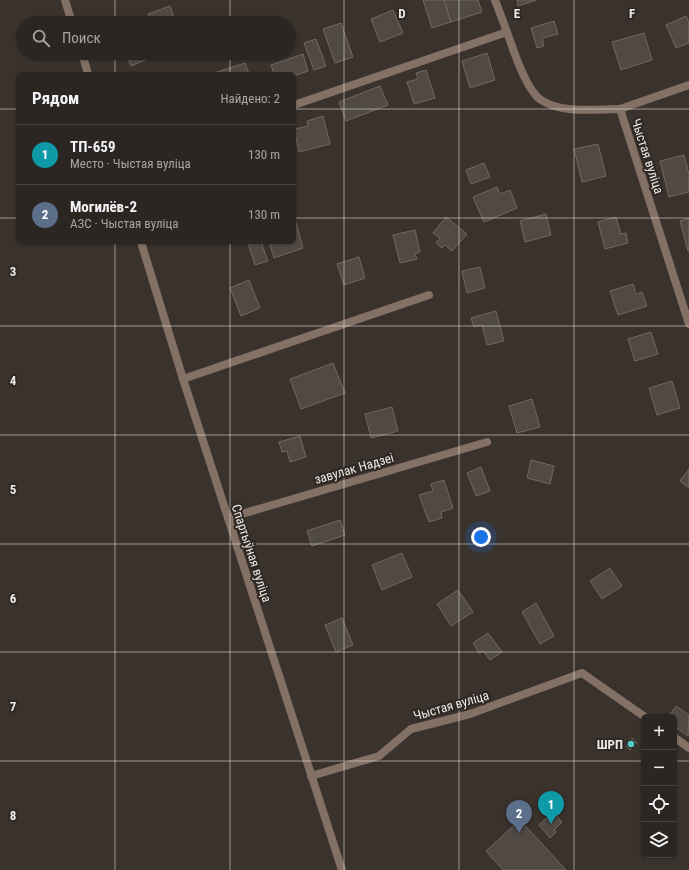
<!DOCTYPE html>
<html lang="ru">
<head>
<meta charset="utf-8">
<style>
	body { margin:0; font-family:"Roboto Condensed",sans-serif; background:#38322f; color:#f1f3f6 }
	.controls { position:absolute; right:12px; bottom:12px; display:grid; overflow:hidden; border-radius:6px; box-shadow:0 1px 3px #0004 }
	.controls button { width:36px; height:36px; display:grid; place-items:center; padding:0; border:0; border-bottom:1px solid #484340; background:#2c2622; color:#f1f3f6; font:20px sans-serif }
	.you { position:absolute; left:481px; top:537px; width:14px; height:14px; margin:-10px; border:3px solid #fff; border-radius:50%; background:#1a73e8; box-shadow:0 0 0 6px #1a73e833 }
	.badge { display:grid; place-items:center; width:26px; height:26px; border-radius:50%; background:#bca0f2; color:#fff; font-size:13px; font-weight:700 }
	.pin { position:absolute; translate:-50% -33px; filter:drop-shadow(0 1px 2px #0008) }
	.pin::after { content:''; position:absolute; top:21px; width:14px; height:12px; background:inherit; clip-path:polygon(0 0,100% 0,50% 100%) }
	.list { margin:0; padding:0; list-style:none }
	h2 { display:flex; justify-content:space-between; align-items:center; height:52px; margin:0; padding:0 16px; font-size:17px }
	h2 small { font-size:13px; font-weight:400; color:#a6a5a5 }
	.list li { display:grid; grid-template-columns:26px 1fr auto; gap:12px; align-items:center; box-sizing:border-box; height:60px; padding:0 16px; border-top:1px solid #484340 }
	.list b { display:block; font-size:15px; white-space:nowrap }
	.list p { margin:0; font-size:13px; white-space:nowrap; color:#a6a5a5 }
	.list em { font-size:13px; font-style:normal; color:#a6a5a5 }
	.icon { flex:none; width:22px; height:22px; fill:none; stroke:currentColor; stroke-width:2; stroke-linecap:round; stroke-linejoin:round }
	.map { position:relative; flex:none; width:689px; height:870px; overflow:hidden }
	.search { position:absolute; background:#2c2622; box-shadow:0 1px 3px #0004; left:16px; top:16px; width:280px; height:44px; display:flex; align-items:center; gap:10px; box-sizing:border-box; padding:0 14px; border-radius:22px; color:#a6a5a5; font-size:15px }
	.panel { position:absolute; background:#2c2622; box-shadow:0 1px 3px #0004; left:16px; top:72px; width:280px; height:172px; border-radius:6px }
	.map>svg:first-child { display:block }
	.building { fill:#514944; stroke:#716862 }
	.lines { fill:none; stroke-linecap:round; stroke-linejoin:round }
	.minor { stroke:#847166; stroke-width:8 }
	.grid { fill:none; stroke:#eee9e5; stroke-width:1; stroke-opacity:0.55 }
	.poi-dot { fill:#53cdc9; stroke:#2f2823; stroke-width:1.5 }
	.labels { text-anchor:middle; stroke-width:4; stroke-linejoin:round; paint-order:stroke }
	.street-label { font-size:13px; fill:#eee9e5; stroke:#2f2823 }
	.poi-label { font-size:13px; font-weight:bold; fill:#eee9e5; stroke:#2f2823; text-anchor:end }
	.grid-label { font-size:13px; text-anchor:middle; font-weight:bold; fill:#eee9e5; stroke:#2f2823; stroke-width:4; stroke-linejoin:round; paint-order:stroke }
</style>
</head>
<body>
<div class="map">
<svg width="689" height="870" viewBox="0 0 689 870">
	<rect width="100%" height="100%" fill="#3a322d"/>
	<!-- building -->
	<g class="building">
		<path d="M423 0H444L451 22 432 28Z"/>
		<path d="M444 0H478L482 12 451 22Z"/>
		<path d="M517 0H536L518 6Z"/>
		<path d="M170 6 175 21 151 23 148 14Z"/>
		<path d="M393 10 403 33 380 42 371 19Z"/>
		<path d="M686 16 689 22V43L676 48 666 25Z"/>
		<path d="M554 21 558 34 542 38 544 46 537 48 531 28Z"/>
		<path d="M341 23 353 57 335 63 323 29Z"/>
		<path d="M644 33 652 60 621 70 612 42Z"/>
		<path d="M316 39 326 66 314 70 304 43Z"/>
		<path d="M126 53H148L150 58 131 66Z"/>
		<path d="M487 53 495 80 470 88 462 61Z"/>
		<path d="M303 54 308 71 294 76V74H274L271 65Z"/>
		<path d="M245 63 249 74H214V73Z"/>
		<path d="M426 70 435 98 414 104 407 82 418 79 416 73Z"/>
		<path d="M380 86 388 105 346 121 339 102Z"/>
		<path d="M323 116 330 144 299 152 294 129 308 126 307 121Z"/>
		<path d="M598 144 606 176 582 182 574 149Z"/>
		<path d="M684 155 689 174V192L669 197 660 161Z"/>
		<path d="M484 163 490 177 471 184 466 170Z"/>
		<path d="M497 187 500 194 510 190 517 208 484 222 473 197Z"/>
		<path d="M546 214 551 235 525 242 520 221Z"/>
		<path d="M446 217 467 234 452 251 445 245 442 248 436 243 440 238 433 233Z"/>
		<path d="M616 217 621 234 626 233 628 243 605 249 598 222Z"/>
		<path d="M689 218V251H688L680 221Z"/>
		<path d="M295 219 303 248 274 258 269 242H294Z"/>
		<path d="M415 230 420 252 415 254 417 259 400 263 393 235Z"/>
		<path d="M261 242 268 261 255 265 248 243Z"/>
		<path d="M359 257 365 278 344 285 337 264Z"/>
		<path d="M480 267 485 288 467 293 462 271Z"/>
		<path d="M249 280 260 308 241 316 230 288Z"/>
		<path d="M633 284 636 294 642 292 647 306 618 315 610 291Z"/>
		<path d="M496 311 504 341 487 345 482 325 474 327 471 318Z"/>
		<path d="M651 332 658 354 635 361 628 339Z"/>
		<path d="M333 363 345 393 301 409 290 379Z"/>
		<path d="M672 381 680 408 657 415 649 388Z"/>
		<path d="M532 399 540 427 517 433 509 406Z"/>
		<path d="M392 407 398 431 371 438 365 414Z"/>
		<path d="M300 436 306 457 290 462 287 451 282 452 279 442Z"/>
		<path d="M531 460 554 466 550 484 527 478Z"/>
		<path d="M481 467 490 491 476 496 467 473Z"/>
		<path d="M689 469V488L680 481Z"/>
		<path d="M444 480 453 508 441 512 442 518 429 522 419 495 433 491 431 484Z"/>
		<path d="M340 520 345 535 312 546 307 531Z"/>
		<path d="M402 553 412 577 382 590 372 565Z"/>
		<path d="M610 568 622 586 602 599 590 581Z"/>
		<path d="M458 590 473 612 451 626 437 604Z"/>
		<path d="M536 603 554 636 540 644 522 612Z"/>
		<path d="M342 618 353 645 336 652 325 625Z"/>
		<path d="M488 633 502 652 490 660 483 651 479 653 473 643Z"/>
		<path d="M676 706 689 715 688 736 674 726V717H668Z"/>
		<path d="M632 738 637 743 630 750 626 746Z"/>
		<path d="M553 812 562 822 554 830 556 832 550 838 539 825Z"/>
		<path d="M520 820 566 870H503L486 851Z"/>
	</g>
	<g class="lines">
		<!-- minor -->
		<g class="minor">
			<path d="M65 0 72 23"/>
			<path d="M495 0 507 32"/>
			<path d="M82 53 88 74"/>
			<path d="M294 105 507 32C513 49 526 90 541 100 562 114 596 109 620 109L689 324"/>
			<path d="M620 109 689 85"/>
			<path d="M141 242 183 379 342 870"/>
			<path d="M183 379 429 295"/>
			<path d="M228 518 487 442"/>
			<path d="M674 737 689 748"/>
			<path d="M311 776 379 756 411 729 470 714 582 673 645 717"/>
		</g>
	</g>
	<!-- grid -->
	<path class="grid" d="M115 0V23M230 0V23M344 0V870M459 0V870M574 0V870M115 53V74M230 53V74M0 109H18M294 109H689M0 218H18M294 218H689M115 242V870M230 242V870M0 326H689M0 435H689M0 544H689M0 652H689M0 761H644M674 761H689"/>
	<!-- markers -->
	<circle class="poi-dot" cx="631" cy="744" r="4"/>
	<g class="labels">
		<!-- street labels -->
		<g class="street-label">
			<text transform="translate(648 156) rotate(72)" y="5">Чыстая вуліца</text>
			<text transform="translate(354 468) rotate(-16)" y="5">завулак Надзеі</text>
			<text transform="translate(252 553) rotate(72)" y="5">Спартыўная вуліца</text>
			<text transform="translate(451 705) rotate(-16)" y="5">Чыстая вуліца</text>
		</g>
		<!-- poi labels -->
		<g class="poi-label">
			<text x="623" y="749">ШРП</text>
		</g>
	</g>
	<g class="grid-label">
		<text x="402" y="18">D</text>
		<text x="517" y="18">E</text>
		<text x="632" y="18">F</text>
		<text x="13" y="276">3</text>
		<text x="13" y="385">4</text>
		<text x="13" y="494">5</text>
		<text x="13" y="603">6</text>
		<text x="13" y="711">7</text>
		<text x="13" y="820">8</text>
	</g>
</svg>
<div class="controls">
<button>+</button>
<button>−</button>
<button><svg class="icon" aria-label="locate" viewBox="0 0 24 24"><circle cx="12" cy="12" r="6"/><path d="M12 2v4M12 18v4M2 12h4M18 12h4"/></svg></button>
<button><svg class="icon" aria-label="layers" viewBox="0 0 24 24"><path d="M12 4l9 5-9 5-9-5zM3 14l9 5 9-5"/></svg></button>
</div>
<div class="you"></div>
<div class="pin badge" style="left:551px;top:824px;background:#0f9aa8">1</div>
<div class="pin badge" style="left:519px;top:833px;background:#5c6f8a">2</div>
<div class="search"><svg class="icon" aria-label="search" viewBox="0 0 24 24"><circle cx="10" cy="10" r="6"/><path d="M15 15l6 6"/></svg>Поиск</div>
<section class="panel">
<h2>Рядом<small>Найдено: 2</small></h2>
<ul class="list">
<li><span class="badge" style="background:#0f9aa8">1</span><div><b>ТП-659</b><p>Место · Чыстая вуліца</p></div><em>130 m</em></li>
<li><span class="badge" style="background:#5c6f8a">2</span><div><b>Могилёв-2</b><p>АЗС · Чыстая вуліца</p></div><em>130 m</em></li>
</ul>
</section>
</div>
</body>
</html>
